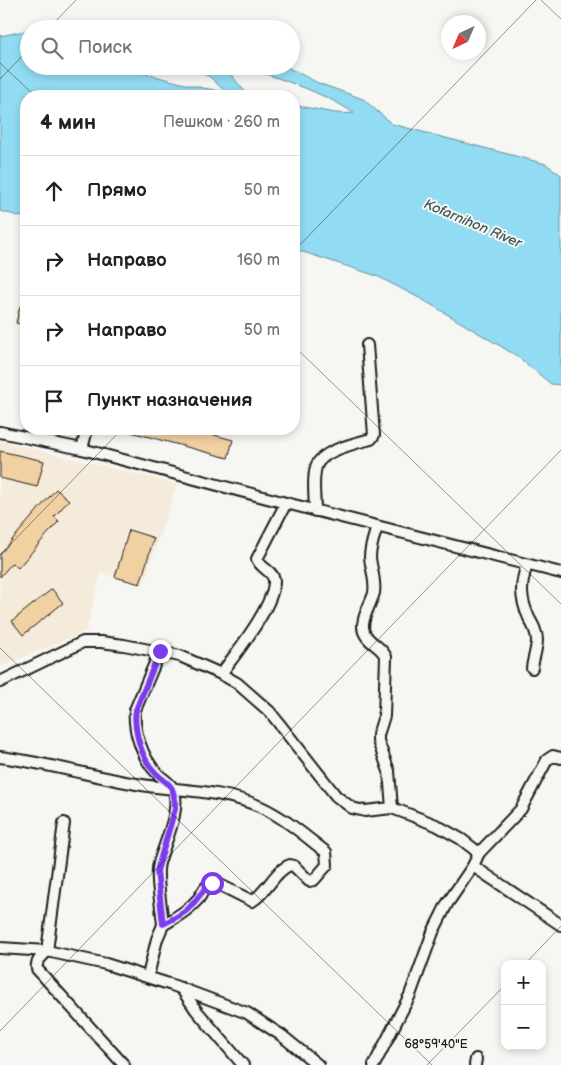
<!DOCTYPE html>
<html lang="ru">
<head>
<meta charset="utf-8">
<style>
	body { margin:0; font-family:"Balsamiq Sans",sans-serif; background:#f6f6f6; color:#202124 }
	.controls { position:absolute; right:15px; bottom:15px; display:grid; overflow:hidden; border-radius:10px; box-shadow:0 2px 8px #0003 }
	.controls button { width:45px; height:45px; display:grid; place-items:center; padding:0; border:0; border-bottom:1px solid #e0e0e0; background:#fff; color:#202124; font:25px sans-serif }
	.compass { position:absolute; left:441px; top:15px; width:45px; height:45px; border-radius:50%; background:#fff; box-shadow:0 2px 8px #0003; rotate:224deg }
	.stop { position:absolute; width:15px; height:15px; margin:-11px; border:4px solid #7c3aed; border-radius:50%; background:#fff }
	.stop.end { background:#7c3aed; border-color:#fff; box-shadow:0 1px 5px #0008 }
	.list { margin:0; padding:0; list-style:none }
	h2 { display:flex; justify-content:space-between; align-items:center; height:65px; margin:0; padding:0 20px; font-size:21px }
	h2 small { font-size:16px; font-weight:400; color:#757577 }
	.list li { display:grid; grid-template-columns:32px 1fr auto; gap:15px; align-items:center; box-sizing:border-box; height:70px; padding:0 20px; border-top:1px solid #e0e0e0 }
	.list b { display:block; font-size:19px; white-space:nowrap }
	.list em { font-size:16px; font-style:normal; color:#757577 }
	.icon { flex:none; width:28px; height:28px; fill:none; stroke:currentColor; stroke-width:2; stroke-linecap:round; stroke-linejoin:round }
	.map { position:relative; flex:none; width:561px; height:1065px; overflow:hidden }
	.search { position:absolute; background:#fff; box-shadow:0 2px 8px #0003; left:20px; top:20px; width:280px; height:55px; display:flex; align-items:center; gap:12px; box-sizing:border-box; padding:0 18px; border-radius:28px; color:#757577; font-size:19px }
	.panel { position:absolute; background:#fff; box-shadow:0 2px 8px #0003; left:20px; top:90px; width:280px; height:345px; border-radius:20px }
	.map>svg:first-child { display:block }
	.built { fill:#f4ebda }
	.water { fill:#92dcf3; stroke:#638f9d }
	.building { fill:#f1d0a2; stroke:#1c1c1c }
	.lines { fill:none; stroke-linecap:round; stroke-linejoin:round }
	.minor-casing { stroke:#1c1c1c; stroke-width:14 }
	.minor { stroke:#f6f6f2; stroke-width:10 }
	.route { stroke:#7c3aed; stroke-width:6 }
	.ticks { fill:none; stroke:#1c1c1c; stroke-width:1; stroke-opacity:0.45 }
	.labels { text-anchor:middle; stroke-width:4; stroke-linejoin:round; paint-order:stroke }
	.water-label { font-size:14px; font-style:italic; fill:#3f565c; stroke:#f6f6f2 }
	.ticks-label { font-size:12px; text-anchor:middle; fill:#1c1c1c; stroke:#f6f6f2; stroke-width:4; stroke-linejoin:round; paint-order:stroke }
</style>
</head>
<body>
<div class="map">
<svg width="561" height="1065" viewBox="0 0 561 1065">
	<rect width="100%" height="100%" fill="#f6f6f2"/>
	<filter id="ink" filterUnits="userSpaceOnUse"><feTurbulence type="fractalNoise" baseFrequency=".02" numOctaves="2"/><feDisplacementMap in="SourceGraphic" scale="10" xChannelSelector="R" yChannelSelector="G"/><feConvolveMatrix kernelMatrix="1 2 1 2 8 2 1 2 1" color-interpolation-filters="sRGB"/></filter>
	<g filter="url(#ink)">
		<!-- built -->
		<path class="built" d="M0 441 177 484 143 585 101 573 86 631 0 667Z"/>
		<!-- water -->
		<g class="water">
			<path d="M73 24 112 25 126 29H36Z"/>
			<path d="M29 30V66H155L143 73C170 80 197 88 226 92L210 77 188 66H224L245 92 257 96H26V218L0 211V36Z"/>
			<path d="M242 66H285L318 83 363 99 392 124 546 164 561 175V385L551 384 517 356 425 301 377 276 294 249V106C315 107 333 116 354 113 321 91 280 79 242 66Z"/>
		</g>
		<!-- building -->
		<g class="building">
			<path d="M20 306 26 307V325L16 323Z"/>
			<path d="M127 429H192L233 440 228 458 127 431Z"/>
			<path d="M0 451 44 461 37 487 0 478Z"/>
			<path d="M56 489 69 500 54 517 59 521 18 568 12 563 0 577V554Z"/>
			<path d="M129 530 154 538 140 584 115 577Z"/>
			<path d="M52 589 63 603 23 635 12 621Z"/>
		</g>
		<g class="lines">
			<defs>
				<g id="minor">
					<path d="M0 432 82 449 286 503 561 573"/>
					<path d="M82 449 87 429"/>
					<path d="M315 511C315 497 312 480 316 467 320 451 356 443 371 439L374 435 367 345"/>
					<path d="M377 527C374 537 370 547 370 557 371 569 376 581 374 593 371 604 358 623 365 634 370 644 381 646 386 657L384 716 378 735V741L389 771 392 808"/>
					<path d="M527 565C520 585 520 598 529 618 533 625 537 632 537 640 537 649 533 659 532 668"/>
					<path d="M221 674C236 653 275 605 274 580 273 571 260 568 257 559L286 503"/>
					<path d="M0 682 83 642H101L124 645 180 656 221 674 237 683 270 712 336 796 352 808 365 811 392 808 408 814 436 825 461 839 479 853"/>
					<path d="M0 757C48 763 94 777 142 785 181 791 224 790 261 807 285 818 305 836 326 852L327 865 314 880 309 881 294 866 290 865C274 871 267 893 252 901L216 883C205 883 204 891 199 898 189 910 176 917 163 925 162 909 155 877 159 863 164 844 182 809 173 789 171 783 161 778 157 773 142 758 133 730 135 710L160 651"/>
					<path d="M64 823 47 951C42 957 35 961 37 969L124 1065"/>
					<path d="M473 866 561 925"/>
					<path d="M0 948 47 951 106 964 172 985 247 1013 281 1035 318 1065"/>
					<path d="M148 976 157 939 163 925"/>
					<path d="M181 988 196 1010 243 1065"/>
					<path d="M374 1065 410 995 433 932 447 904 473 866 479 853 521 809 547 760 553 756 561 758"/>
					<path d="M475 1065 476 1059"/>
				</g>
			</defs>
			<!-- minor casing -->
			<use href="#minor" class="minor-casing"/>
			<!-- minor -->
			<use href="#minor" class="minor"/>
		</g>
	</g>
	<g class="lines" filter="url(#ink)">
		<!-- route -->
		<path class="route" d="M160 651 136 710C133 727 140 751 149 765 164 787 175 777 175 809L157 871 163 924C171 920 180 916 187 910 195 903 205 886 212 883"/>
	</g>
	<!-- ticks -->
	<path class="ticks" d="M541 0 561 19M48 29 76 0M0 63 35 96M0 79 29 49M294 251 536 0M294 346 561 604M0 555 122 429M0 648 432 1065M525 964 561 926M0 1031 561 450M427 1065 505 985"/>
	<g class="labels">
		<!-- water labels -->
		<g class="water-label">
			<text transform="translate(473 223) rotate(23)" y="5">Kofarnihon River</text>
		</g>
	</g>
	<g class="ticks-label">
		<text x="436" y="1048">68°59'40"E</text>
	</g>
</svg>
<div class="controls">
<button>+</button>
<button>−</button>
</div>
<svg class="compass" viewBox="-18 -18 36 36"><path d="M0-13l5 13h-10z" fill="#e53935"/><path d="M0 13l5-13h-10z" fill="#757577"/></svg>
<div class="stop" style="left:212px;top:883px"></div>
<div class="stop end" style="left:160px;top:651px"></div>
<div class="search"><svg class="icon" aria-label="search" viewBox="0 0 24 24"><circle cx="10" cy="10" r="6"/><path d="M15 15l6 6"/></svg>Поиск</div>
<section class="panel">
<h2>4 мин<small>Пешком · 260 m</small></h2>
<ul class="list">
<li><svg class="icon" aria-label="ahead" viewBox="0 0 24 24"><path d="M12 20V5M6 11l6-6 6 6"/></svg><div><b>Прямо</b></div><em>50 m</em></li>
<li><svg class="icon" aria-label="right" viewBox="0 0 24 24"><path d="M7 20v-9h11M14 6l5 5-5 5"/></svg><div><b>Направо</b></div><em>160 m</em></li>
<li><svg class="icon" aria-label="right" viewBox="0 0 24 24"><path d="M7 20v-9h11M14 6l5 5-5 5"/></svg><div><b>Направо</b></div><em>50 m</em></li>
<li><svg class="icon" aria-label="arrive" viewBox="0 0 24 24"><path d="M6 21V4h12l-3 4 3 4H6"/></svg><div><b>Пункт назначения</b></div></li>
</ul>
</section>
</div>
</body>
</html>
